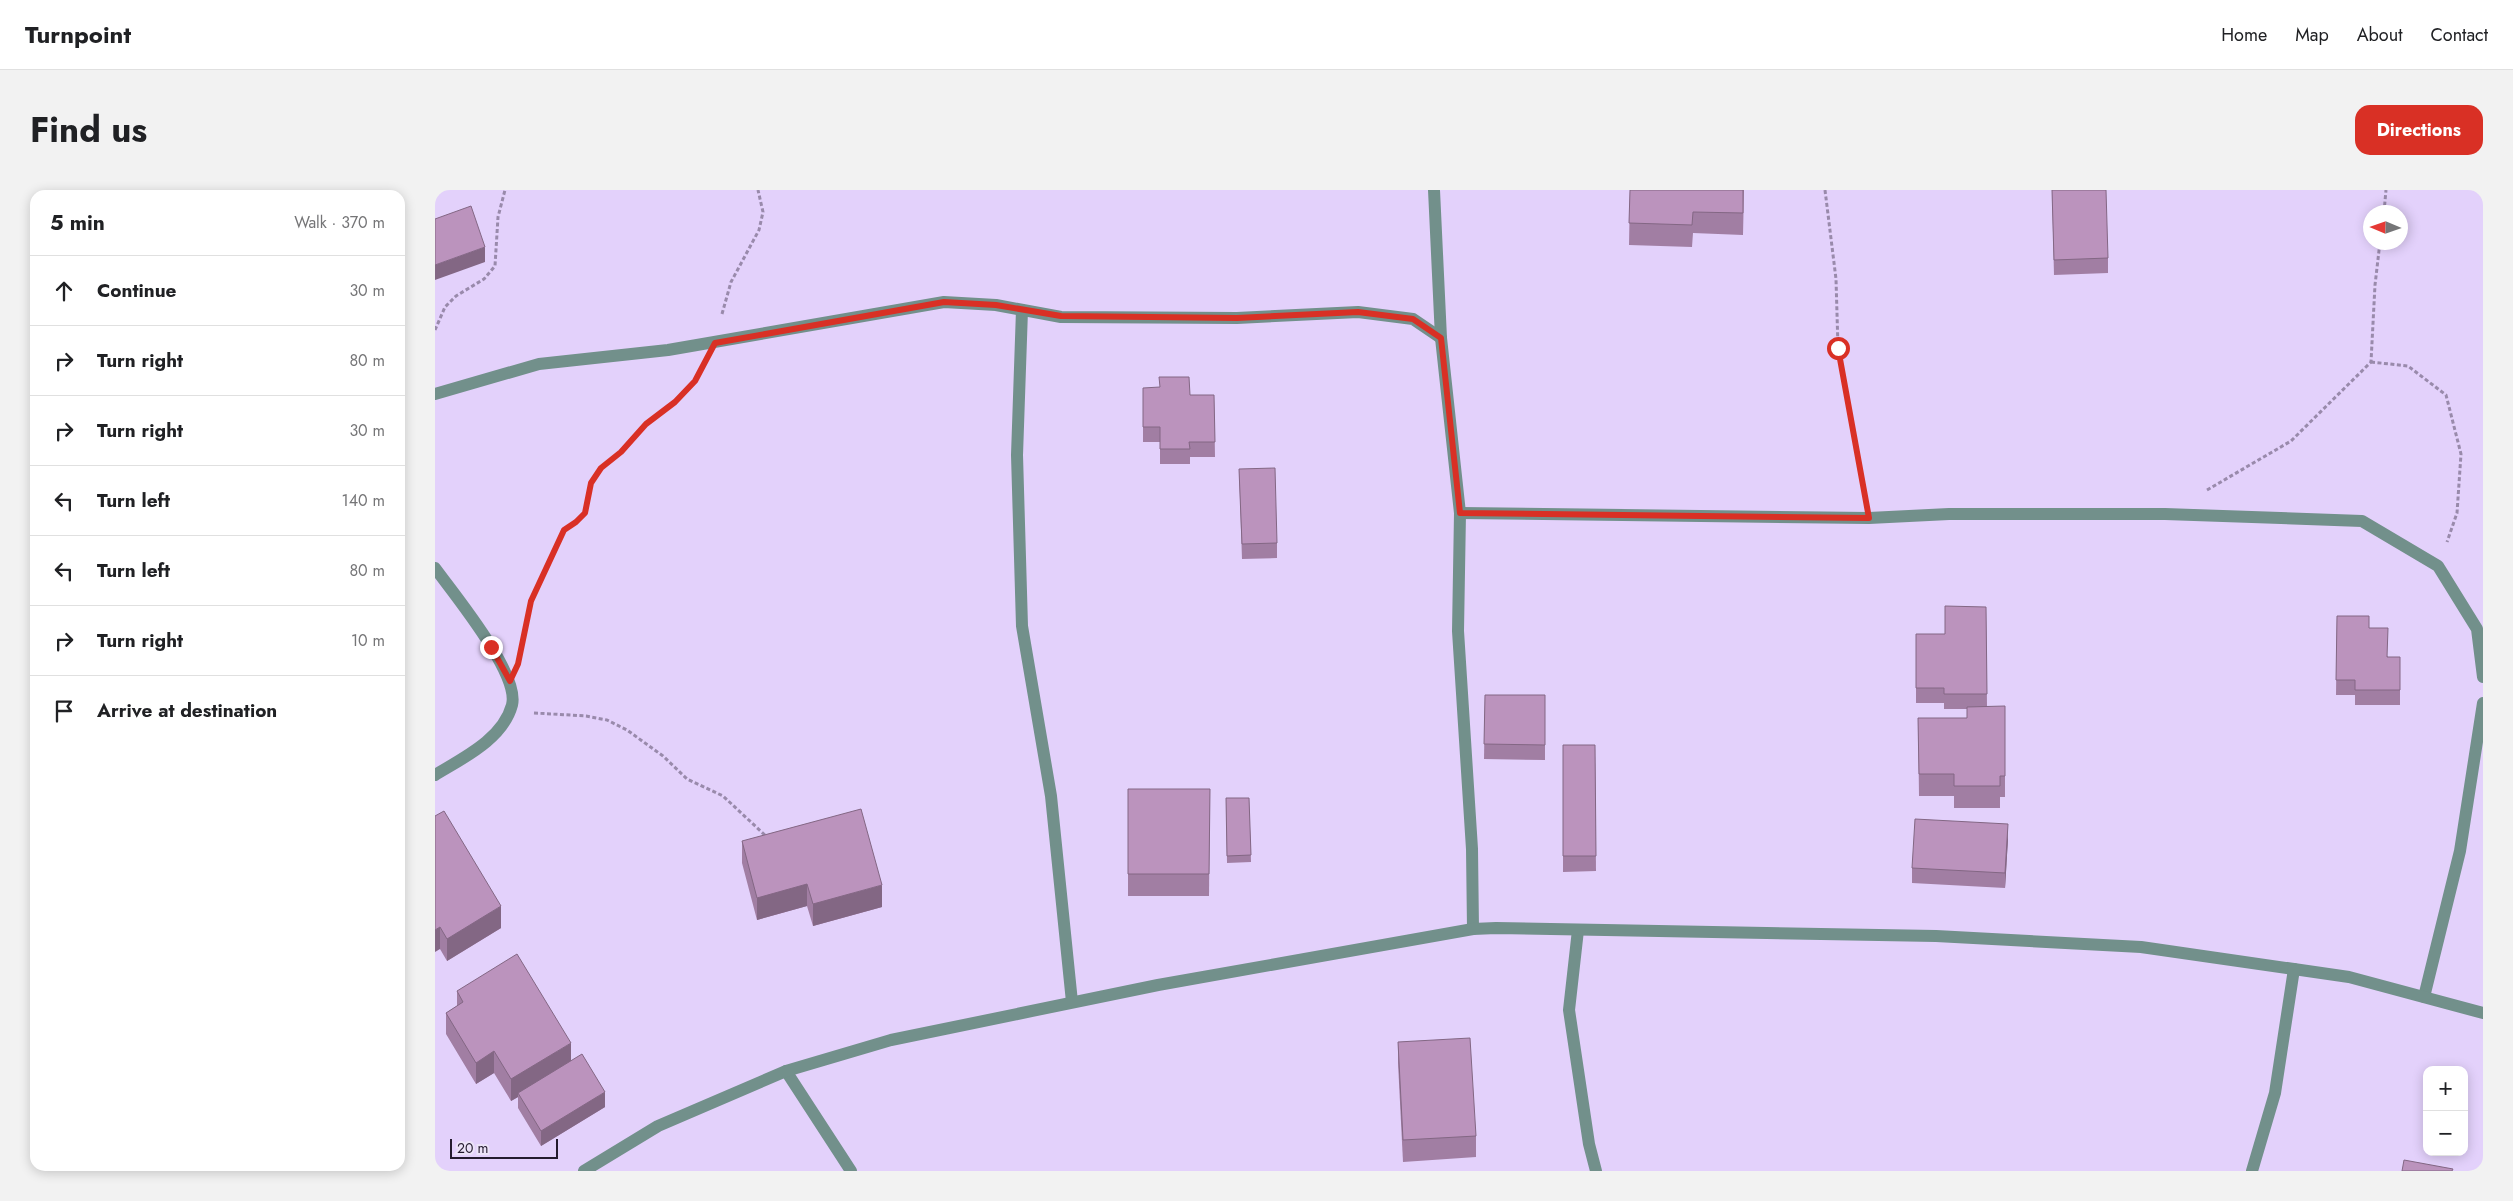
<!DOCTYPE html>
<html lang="en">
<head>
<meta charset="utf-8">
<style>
	body { margin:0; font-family:Jost,sans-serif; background:#f2f2f2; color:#202124 }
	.controls { position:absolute; right:15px; bottom:15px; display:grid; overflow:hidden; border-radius:10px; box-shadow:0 2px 12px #0003 }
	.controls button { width:45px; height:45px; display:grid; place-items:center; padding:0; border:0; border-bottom:1px solid #e0e0e0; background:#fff; color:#202124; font:25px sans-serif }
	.compass { position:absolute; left:1928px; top:15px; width:45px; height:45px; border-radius:50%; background:#fff; box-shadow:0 2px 12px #0003; rotate:272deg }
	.scale { position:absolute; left:15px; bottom:12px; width:108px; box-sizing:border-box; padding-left:5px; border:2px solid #241b2e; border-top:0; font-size:14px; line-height:18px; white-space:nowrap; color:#241b2e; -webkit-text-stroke:4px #ece3f8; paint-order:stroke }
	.stop { position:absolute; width:15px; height:15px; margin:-11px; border:4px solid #d93025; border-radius:50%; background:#fff }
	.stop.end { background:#d93025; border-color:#fff; box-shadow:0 1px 5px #0008 }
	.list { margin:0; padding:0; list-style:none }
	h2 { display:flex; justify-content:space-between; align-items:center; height:65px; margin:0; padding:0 20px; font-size:21px }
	h2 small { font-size:16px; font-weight:400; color:#757577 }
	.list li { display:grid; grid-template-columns:32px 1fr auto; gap:15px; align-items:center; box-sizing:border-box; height:70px; padding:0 20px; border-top:1px solid #e0e0e0 }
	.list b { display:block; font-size:19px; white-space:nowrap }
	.list em { font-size:16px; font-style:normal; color:#757577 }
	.icon { flex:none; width:28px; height:28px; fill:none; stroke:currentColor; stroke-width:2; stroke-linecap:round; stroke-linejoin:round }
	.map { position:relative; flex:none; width:2048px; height:981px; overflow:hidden; border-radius:15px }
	header { display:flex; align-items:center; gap:30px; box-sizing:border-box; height:70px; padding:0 25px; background:#fff; border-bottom:1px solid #e0e0e0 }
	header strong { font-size:24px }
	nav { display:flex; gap:28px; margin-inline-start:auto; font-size:18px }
	.intro { display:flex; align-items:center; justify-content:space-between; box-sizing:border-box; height:120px; padding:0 30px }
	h1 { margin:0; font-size:35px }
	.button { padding:12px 22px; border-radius:15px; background:#d93025; color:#fff; font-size:18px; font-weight:700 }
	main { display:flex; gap:30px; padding:0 30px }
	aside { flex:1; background:#fff; border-radius:15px; box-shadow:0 2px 12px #0003 }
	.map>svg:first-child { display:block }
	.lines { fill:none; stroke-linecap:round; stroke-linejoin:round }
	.path { stroke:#998aab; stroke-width:3; stroke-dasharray:4 2.5; stroke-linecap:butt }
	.street { stroke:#72908b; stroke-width:12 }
	.wall { fill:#a17ea3 }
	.shaded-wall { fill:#836784 }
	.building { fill:#bb93bd; stroke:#836784 }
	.route { stroke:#d93025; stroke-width:6 }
</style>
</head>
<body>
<header>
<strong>Turnpoint</strong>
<nav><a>Home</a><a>Map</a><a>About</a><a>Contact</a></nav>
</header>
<div class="intro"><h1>Find us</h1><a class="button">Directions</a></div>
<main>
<aside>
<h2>5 min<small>Walk · 370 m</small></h2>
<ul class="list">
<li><svg class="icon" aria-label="ahead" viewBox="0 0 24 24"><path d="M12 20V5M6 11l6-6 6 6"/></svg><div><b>Continue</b></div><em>30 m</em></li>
<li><svg class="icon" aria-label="right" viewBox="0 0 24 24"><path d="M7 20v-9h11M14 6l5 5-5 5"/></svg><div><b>Turn right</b></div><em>80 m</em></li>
<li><svg class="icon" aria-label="right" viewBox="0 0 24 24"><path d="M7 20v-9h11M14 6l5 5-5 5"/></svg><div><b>Turn right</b></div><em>30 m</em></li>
<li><svg class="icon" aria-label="left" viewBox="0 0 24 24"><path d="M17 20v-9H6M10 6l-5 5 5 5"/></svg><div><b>Turn left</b></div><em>140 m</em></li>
<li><svg class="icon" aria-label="left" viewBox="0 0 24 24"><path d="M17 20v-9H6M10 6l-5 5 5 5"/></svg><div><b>Turn left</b></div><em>80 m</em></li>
<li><svg class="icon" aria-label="right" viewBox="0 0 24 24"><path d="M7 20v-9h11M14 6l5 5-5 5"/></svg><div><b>Turn right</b></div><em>10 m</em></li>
<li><svg class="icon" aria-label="arrive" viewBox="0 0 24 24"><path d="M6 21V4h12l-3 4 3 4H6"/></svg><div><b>Arrive at destination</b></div></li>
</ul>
</aside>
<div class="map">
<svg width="2048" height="981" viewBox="0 0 2048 981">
	<rect width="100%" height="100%" fill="#e3d1fb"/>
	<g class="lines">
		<!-- path -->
		<g class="path">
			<path d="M1390 0 1401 89 1403 158 1429 303"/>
			<path d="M1949 22 1951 0"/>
			<path d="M287 124 296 92 324 40 328 22 323 0"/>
			<path d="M0 140 10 117 21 106 49 89 60 76 63 27 70 0"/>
			<path d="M1936 172 1973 176 2011 205 2026 264 2022 323 2012 352"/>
			<path d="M1772 300 1856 251 1936 172 1940 95 1945 52"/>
			<path d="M86 457 96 411 129 340 141 332 150 323 156 293 165 278 186 262 211 234 240 212 260 191 267 179"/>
			<path d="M99 523 151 526 172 530 192 540 228 566 252 589 288 606 332 647"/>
		</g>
		<!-- street -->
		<g class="street">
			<path d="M999 0 1006 148 1025 323 1023 441 1037 659 1038 739"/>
			<path d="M587 120 582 265 587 436 616 606 637 812"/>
			<path d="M0 204 104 174 233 160 509 112 561 115 626 127 802 128 923 122 978 129 1006 148"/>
			<path d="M1025 323 1434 328 1514 324H1730L1927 331 2003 376 2042 439 2048 487"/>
			<path d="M0 378C19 404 85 484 77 515 68 549 28 568 0 585"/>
			<path d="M1143 740 1134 820 1154 954 1161 981"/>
			<path d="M1989 807 2025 661 2048 513"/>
			<path d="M351 881 416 981"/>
			<path d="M149 981 223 936 351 881 456 850 723 795 1038 739 1061 738 1501 746 1706 757 1914 787 2048 823"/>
			<path d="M1817 981 1840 903 1859 779"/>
		</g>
	</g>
	<!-- wall -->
	<g class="wall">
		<path d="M1195 0H1309L1308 45 1258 43 1257 57 1194 55Z"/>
		<path d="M1617 0 1673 68V83L1619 85Z"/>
		<path d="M708 198 755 205H779L780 267H755V274H725V252H708Z"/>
		<path d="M804 279 842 353V368L807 369Z"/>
		<path d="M1551 417 1552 517 1570 586V607H1565V618H1519V606H1484L1483 528H1532V519H1509V513H1481V444H1510Z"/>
		<path d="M1902 426 1934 438 1953 467H1965V515H1920V505H1901Z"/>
		<path d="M1050 505H1110V570L1049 569Z"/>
		<path d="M1128 555H1160L1161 681 1128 682Z"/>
		<path d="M693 599H775L774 706H693Z"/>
		<path d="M791 608H814L816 672 792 673Z"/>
		<path d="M0 626 66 738 12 771 5 759Z"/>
		<path d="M1573 649 1570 698 1477 693V678Z"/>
		<path d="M307 651 447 717 378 736 372 716 322 730 307 673Z"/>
		<path d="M22 801 136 871 170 917 106 956 83 918V907L76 911 59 883 41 894 11 844V823L22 816Z"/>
		<path d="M963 852 1041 946V967L968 972 963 873Z"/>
	</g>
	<!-- shaded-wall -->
	<g class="shaded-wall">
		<path d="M50 57V72L0 90V75Z"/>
		<path d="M1573 634V649L1570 698V683Z"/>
		<path d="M372 694V716L322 730V708Z"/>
		<path d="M447 695V717L378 736V714Z"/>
		<path d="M66 716V738L12 771V749Z"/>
		<path d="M5 737V759L0 762V740Z"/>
		<path d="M136 853V875L83 903V907L76 911V889Z"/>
		<path d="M59 861V883L41 894V873Z"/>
		<path d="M170 902V917L106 956V941Z"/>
	</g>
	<!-- building -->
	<g class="building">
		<path d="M1195 0H1308V23L1258 22 1257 35 1194 33Z"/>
		<path d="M1617 0H1671L1673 68 1619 70Z"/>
		<path d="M36 16 50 57 0 75V29Z"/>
		<path d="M724 187H754L755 205H779L780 252H754L755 259H725V237H708V198L725 197Z"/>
		<path d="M840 278 842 353 807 354 804 279Z"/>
		<path d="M1510 416 1551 417 1552 504H1509V498H1481V444H1510Z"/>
		<path d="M1902 426H1934V438H1953L1952 467H1965V500H1920V490H1901Z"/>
		<path d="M1050 505H1110V555L1049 554Z"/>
		<path d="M1570 516V586H1565V596H1519V584H1484L1483 528H1532V517Z"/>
		<path d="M1128 555H1160L1161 666H1128Z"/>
		<path d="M693 599H775L774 684H693Z"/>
		<path d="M791 608H814L816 665 792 666Z"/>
		<path d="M426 619 447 695 378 714 372 694 322 708 307 651Z"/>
		<path d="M9 621 66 716 12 749 5 737 0 740V626Z"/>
		<path d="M1480 629 1573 634 1570 683 1477 678Z"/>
		<path d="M82 764 136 853 76 889 59 861 41 873 11 823 28 812 22 801Z"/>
		<path d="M1035 848 1041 946 968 950 963 852Z"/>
		<path d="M147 864 170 902 106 941 83 903Z"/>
		<path d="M1969 970 2018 979 2017 981H1967Z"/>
	</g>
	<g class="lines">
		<!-- route -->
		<path class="route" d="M56 457 75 491 83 474 96 411 129 340 141 332 150 323 156 293 166 278 186 262 211 234 240 212 260 191 280 153 509 112 561 115 626 126 802 128 923 122 978 129 1006 148 1025 323 1434 328 1403 158"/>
	</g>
</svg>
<div class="controls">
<button>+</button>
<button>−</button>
</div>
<svg class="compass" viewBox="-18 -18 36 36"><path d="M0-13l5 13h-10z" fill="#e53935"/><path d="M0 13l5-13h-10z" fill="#757577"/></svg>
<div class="scale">20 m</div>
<div class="stop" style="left:1403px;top:158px"></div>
<div class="stop end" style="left:56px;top:457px"></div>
</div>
</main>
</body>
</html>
